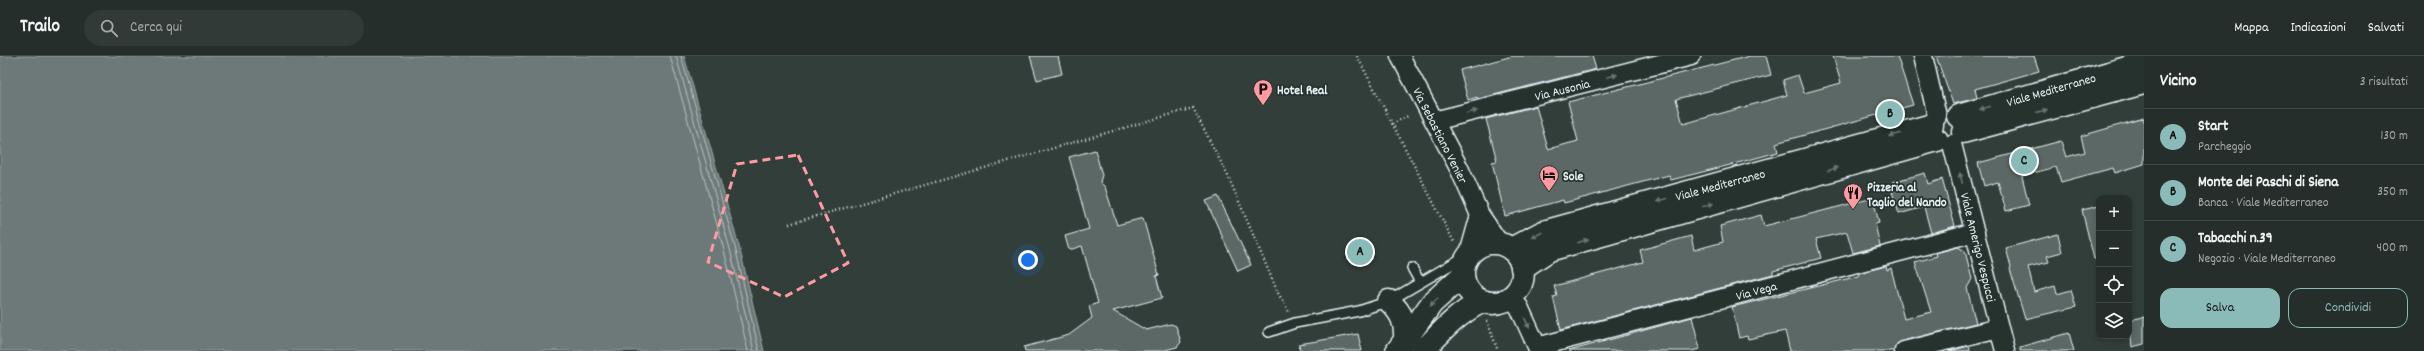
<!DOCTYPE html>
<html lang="it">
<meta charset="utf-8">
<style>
body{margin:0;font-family:Dekko,sans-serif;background:#323a37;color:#f1f3f6}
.controls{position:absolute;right:12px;bottom:12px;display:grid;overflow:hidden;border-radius:8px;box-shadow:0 2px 6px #0003}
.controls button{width:36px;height:36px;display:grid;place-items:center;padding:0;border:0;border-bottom:1px solid #424a47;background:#262e2b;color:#f1f3f6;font:20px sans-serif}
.you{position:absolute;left:1028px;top:204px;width:14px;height:14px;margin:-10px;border:3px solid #fff;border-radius:50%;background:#1a73e8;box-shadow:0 0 0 6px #1a73e833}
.badge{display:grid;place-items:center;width:26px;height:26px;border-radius:50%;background:#8bbbb9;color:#111;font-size:13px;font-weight:700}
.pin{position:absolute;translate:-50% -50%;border:2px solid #fff;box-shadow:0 1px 4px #0006}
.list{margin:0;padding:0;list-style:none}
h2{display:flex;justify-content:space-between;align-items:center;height:52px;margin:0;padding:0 16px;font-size:17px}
h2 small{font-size:13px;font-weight:400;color:#a4a8a9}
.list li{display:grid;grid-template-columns:26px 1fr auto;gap:12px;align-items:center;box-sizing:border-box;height:56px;padding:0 16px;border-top:1px solid #424a47}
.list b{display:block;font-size:15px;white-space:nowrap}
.list p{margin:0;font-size:13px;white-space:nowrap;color:#a4a8a9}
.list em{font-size:13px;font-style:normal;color:#a4a8a9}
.actions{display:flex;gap:8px;padding:12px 16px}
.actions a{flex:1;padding:9px 0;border:1px solid #8bbbb9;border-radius:12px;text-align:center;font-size:14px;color:#8bbbb9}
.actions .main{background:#8bbbb9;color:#111}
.icon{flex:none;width:22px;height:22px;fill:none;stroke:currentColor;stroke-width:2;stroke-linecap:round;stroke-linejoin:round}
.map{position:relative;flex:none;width:2144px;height:295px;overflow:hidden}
header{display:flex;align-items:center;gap:24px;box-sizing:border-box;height:56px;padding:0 20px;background:#262e2b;border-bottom:1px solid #424a47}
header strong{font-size:19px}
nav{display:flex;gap:22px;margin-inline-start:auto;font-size:14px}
.search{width:280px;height:36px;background:#323a37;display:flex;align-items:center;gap:10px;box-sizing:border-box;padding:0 14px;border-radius:22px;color:#a4a8a9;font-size:15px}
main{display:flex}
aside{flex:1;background:#262e2b}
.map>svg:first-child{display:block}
.water{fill:#6d7978;stroke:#9ea9ab}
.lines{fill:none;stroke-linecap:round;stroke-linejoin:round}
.shore{stroke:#b7c1c5;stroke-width:1}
.building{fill:#5c6865;stroke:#e8f1f8}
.service-casing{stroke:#e8f1f8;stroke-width:12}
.minor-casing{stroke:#e8f1f8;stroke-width:21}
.tertiary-casing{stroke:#e8f1f8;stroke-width:25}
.path{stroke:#e8f1f8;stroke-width:2.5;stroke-dasharray:1 3;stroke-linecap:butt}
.service{stroke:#26332d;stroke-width:9}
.minor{stroke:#26332d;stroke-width:18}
.tertiary{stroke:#26332d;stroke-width:22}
.oneway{fill:#6a7674}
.marked{fill:none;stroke:#ff9aa2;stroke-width:3;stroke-dasharray:8 5;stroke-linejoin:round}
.labels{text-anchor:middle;stroke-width:3.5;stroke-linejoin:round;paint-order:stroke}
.poi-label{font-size:13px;font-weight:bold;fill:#e8f1f8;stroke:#26332d;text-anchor:start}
.street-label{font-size:13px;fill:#e8f1f8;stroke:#26332d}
</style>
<header>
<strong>Trailo</strong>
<div class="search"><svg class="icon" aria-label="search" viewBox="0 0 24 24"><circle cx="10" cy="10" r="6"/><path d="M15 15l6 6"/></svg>Cerca qui</div>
<nav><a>Mappa</a><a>Indicazioni</a><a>Salvati</a></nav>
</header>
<main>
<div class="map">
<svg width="2144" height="295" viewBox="0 0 2144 295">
<rect width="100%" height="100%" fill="#323e39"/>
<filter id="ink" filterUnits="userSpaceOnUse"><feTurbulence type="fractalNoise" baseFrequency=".025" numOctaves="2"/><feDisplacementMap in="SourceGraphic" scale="8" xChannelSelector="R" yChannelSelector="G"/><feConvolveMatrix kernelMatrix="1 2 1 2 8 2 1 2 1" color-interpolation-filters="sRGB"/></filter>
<g filter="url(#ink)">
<!-- water -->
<path class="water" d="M 0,0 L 684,0 L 739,190 L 764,295 L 0,295 Z"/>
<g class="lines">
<!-- shore -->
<path class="shore" d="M 670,0 L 724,194 L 748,295
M 676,0 L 730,193 L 754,295
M 681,0 L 735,191 L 759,295"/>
</g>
<!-- building -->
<path class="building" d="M 1030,0 L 1058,0 L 1062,18 L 1037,24 Z
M 1513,0 L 1592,0 L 1596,13 L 1478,43 L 1477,41 L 1468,44 L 1460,14 Z
M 1750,0 L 1766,0 L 1771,19 L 1676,43 L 1683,68 L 1787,39 L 1783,24 L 1798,19 L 1804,37 L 1841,27 L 1833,0 L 1897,0 L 1913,49 L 1776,87 L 1778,96 L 1730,109 L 1671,124 L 1669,119 L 1564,147 L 1563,144 L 1505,160 L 1492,106 L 1497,105 L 1486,63 L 1536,50 L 1548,93 L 1578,85 L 1568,46 Z
M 1936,0 L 2034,0 L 2039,15 L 1975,33 L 1977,42 L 1953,48 Z
M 2144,62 L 2144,108 L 2115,117 L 2113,112 L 2061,126 L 2056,111 L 2022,120 L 2029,149 L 2006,155 L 1998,126 L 1984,130 L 1978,107 L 2061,85 L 2066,101 L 2085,96 L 2081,80 Z
M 1095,94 L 1102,119 L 1100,126 L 1105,131 L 1117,169 L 1143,162 L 1159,219 L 1156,220 L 1162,242 L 1113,255 L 1146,274 L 1171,268 L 1176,270 L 1181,286 L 1177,291 L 1161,295 L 1025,295 L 1024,291 L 1069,279 L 1092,262 L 1089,250 L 1098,247 L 1082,190 L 1069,194 L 1065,180 L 1089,173 L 1069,101 Z
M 1925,117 L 1928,128 L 1942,123 L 1955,170 L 1931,177 L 1924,151 L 1899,158 L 1892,136 L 1894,136 L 1892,126 Z
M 1218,140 L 1251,209 L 1238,215 L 1206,145 Z
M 1873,142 L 1879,167 L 1875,168 L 1880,190 L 1853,197 L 1847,176 L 1816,183 L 1821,202 L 1773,215 L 1773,218 L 1561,274 L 1553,241 L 1557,240 L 1554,230 L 1643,206 L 1640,194 L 1691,180 L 1694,194 L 1723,186 L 1720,170 L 1761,159 L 1764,170 Z
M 2099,150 L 2099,203 L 2094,203 L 2082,154 Z
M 2058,178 L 2062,196 L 2047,200 L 2049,206 L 2028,211 L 2034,236 L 2055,230 L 2057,238 L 2071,234 L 2076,251 L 2025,263 L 2010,213 L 2011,211 L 2006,192 Z
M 1958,191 L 1965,195 L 1972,223 L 1967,232 L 1976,267 L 1902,285 L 1897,288 L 1894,295 L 1790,295 L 1785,275 L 1748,283 L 1747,280 L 1739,282 L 1732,251 L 1859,220 L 1859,217 L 1886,210 L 1887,214 L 1891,212 L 1904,263 L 1931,256 L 1915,206 L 1937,200 L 1936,197 Z
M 1692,261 L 1700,293 L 1691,295 L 1569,295 Z
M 2144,261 L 2144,288 L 2132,291 L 2129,264 Z
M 2069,277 L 2074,295 L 2020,295 L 2020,291 Z
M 1358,278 L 1362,295 L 1300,295 L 1299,288 Z
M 1969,290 L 1970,295 L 1949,295 Z"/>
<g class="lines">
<!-- service casing -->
<g class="service-casing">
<path id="service" d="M 1412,212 L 1420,226
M 1269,276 L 1295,267 L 1359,255 L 1389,245 L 1469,198"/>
</g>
<!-- minor casing -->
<g class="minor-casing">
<path id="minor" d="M 1400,0 L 1459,112 L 1480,159 L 1500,188
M 1923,0 L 1937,60
M 1434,65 L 1691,0
M 1952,88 L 2005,295
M 1469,198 L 1480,159
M 1510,241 L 1519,251 L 1539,295
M 1537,291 L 1975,176
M 1904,295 L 1999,272"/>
</g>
<!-- tertiary casing -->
<g class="tertiary-casing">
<path id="tertiary" d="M 1958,60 L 2144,7
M 1963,76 L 2144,27
M1463 217a30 30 0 1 1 60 0a30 30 0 1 1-60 0Z
M 1511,193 L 1543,176 L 1932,69
M 1522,212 L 1549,194 L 1937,84
M 1389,245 C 1402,257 1406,267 1405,283
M 1397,295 L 1432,247 L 1463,219
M 1423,295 C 1442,275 1458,257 1483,245"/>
</g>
<!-- path -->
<path class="path" d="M 1357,0 L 1454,186
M 1392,68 L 1408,60
M 789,168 L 1193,52 L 1228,120 L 1278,237 L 1289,256
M 1487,265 L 1498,295"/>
<!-- service -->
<use href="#service" class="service"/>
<!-- minor -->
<use href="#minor" class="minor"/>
<!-- tertiary -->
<use href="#tertiary" class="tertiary"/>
</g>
<!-- one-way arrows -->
<defs><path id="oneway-solid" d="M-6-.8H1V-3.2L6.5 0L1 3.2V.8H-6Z"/></defs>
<g class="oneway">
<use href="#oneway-solid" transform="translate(1612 20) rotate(-14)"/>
<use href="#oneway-solid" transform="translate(1985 52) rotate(164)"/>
<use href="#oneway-solid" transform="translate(2042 55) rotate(-15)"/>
<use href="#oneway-solid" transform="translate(1472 56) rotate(-14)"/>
<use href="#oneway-solid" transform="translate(1895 79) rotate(164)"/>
<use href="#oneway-solid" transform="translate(1833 113) rotate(-16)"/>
<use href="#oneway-solid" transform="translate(1961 122) rotate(-104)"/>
<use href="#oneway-solid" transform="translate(1662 144) rotate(165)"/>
<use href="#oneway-solid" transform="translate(1708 149) rotate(-16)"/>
<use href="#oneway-solid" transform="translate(1537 179) rotate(153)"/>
<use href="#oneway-solid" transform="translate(1583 185) rotate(-16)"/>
<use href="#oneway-solid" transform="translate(1434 246) rotate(134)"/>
<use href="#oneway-solid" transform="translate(1527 267) rotate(65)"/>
</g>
</g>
<!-- marked area -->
<path class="marked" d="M 798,99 L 848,207 L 784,241 L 708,206 L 737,108 Z"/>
<!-- icons -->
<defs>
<g id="parking-pin" transform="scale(1)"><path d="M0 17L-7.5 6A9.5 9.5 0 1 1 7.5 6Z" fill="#ff9aa2" stroke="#26332d"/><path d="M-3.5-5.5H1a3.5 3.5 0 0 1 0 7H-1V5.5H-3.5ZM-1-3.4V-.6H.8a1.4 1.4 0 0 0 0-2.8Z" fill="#111"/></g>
<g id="hotel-pin" transform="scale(1)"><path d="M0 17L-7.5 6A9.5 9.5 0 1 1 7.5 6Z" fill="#ff9aa2" stroke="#26332d"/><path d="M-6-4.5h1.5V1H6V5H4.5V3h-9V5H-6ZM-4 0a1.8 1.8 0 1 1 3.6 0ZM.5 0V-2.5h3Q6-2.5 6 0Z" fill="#111"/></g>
<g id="restaurant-pin" transform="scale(1)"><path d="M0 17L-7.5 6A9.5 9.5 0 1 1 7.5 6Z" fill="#ff9aa2" stroke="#26332d"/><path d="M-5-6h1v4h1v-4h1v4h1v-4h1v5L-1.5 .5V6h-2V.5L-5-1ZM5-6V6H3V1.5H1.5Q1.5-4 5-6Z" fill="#111"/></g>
</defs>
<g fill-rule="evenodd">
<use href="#parking-pin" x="1263" y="33"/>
<use href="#hotel-pin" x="1549" y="119"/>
<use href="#restaurant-pin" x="1853" y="137"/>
</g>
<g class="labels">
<!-- poi labels -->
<g class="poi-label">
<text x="1277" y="38">Hotel Real</text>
<text x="1563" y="124">Sole</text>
<text x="1867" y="135">Pizzeria al<tspan x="1867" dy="15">Taglio del Nando</tspan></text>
</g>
<!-- street labels -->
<g class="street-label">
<text transform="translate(1562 33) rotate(-14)" y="5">Via Ausonia</text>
<text transform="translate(2051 33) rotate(-16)" y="5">Viale Mediterraneo</text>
<text transform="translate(1441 79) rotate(63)" y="5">Via Sebastiano Venier</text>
<text transform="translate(1720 128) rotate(-15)" y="5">Viale Mediterraneo</text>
<text transform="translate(1979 191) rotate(76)" y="5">Viale Amerigo Vespucci</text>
<text transform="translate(1756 234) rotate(-15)" y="5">Via Vega</text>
</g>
</g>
</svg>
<div class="controls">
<button>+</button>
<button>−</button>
<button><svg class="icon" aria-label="locate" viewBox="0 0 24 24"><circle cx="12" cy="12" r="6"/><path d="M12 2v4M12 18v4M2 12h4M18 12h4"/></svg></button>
<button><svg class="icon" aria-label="layers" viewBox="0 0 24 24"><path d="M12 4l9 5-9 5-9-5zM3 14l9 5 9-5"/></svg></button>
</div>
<div class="you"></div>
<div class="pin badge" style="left:1360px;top:196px">A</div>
<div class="pin badge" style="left:1890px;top:58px">B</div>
<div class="pin badge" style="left:2024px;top:105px">C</div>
</div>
<aside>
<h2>Vicino<small>3 risultati</small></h2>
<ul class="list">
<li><span class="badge">A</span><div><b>Start</b><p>Parcheggio</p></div><em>130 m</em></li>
<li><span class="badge">B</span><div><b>Monte dei Paschi di Siena</b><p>Banca · Viale Mediterraneo</p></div><em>350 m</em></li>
<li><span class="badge">C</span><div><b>Tabacchi n.39</b><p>Negozio · Viale Mediterraneo</p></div><em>400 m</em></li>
</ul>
<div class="actions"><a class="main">Salva</a><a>Condividi</a></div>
</aside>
</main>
